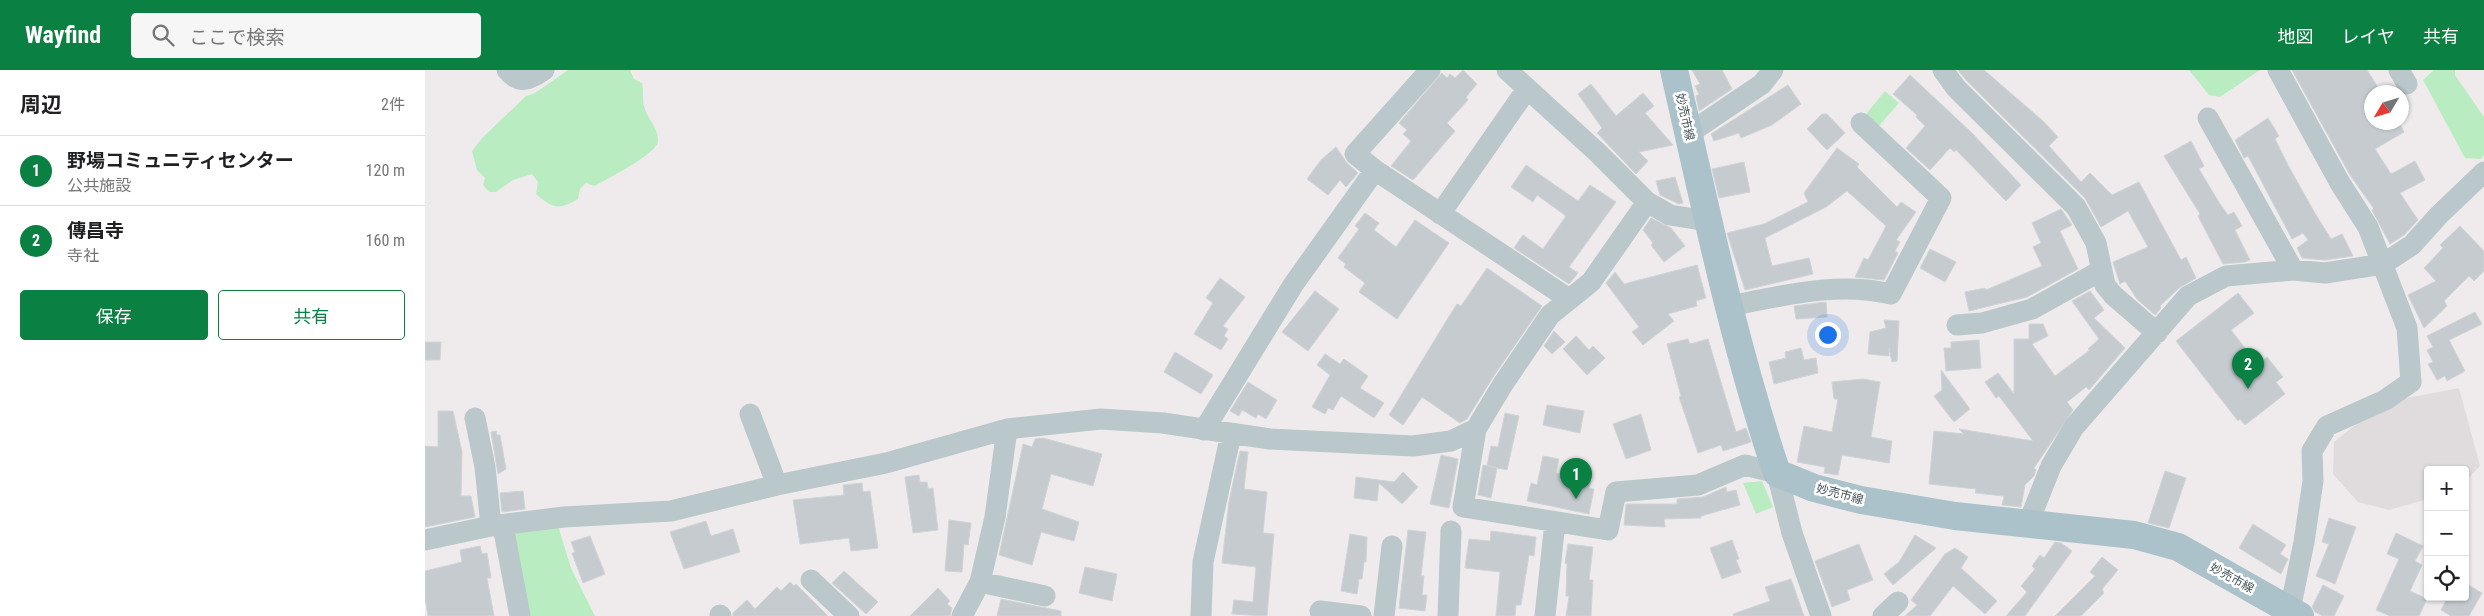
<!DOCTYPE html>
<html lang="ja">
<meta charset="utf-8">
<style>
body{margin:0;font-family:"Roboto Condensed","Noto Sans JP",sans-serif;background:#f6f6f6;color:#202124}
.controls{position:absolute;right:15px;bottom:15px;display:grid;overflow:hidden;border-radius:5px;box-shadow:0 1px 4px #0004}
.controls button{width:45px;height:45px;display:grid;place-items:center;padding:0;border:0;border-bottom:1px solid #e0e0e0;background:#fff;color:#202124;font:25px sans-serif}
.compass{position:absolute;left:1939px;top:15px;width:45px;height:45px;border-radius:50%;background:#fff;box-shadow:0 1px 4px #0004;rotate:232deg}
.you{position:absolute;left:1402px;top:264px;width:18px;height:18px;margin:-12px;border:4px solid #fff;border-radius:50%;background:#1a73e8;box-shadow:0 0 0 8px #1a73e833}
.badge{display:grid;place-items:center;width:32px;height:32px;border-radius:50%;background:#0b8043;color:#fff;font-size:16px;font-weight:700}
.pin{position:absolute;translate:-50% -41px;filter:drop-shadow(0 1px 2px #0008)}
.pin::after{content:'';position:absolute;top:26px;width:18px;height:15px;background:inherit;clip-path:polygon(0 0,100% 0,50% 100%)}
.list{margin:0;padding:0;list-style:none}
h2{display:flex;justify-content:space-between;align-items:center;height:65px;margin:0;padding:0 20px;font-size:21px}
h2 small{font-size:16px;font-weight:400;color:#757577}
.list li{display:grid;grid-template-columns:32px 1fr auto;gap:15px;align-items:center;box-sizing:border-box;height:70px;padding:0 20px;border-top:1px solid #e0e0e0}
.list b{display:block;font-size:19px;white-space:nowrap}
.list p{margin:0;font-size:16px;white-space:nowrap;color:#757577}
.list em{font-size:16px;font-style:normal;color:#757577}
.actions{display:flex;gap:10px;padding:15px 20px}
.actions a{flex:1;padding:11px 0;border:1px solid #0b8043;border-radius:5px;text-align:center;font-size:18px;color:#0b8043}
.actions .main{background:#0b8043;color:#fff}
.icon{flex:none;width:28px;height:28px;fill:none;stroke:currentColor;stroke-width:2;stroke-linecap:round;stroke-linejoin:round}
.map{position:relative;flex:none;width:2059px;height:546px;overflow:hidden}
header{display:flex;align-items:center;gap:30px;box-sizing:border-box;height:70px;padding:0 25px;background:#0b8043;color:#fff}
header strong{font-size:24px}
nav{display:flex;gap:28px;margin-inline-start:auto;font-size:18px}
.search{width:350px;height:45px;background:#f6f6f6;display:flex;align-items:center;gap:12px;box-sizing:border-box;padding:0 18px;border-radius:5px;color:#757577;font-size:19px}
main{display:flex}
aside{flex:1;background:#fff}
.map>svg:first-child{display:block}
.education{fill:#e0dcde}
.green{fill:#b9edc1}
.building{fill:#c5cbcf;stroke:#cfd4d7}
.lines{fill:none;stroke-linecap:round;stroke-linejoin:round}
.minor{stroke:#bac7cb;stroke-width:21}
.major{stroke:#abc2cb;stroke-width:28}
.labels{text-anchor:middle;stroke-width:5;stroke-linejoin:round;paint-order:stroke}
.street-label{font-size:12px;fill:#445459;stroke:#fff}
</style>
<header>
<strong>Wayfind</strong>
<div class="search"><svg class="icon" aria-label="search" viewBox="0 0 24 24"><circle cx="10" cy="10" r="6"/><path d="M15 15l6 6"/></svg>ここで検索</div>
<nav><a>地図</a><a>レイヤ</a><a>共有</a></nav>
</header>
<main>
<aside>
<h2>周辺<small>2件</small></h2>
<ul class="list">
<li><span class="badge">1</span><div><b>野場コミュニティセンター</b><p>公共施設</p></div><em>120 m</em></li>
<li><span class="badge">2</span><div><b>傳昌寺</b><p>寺社</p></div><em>160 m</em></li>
</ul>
<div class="actions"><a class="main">保存</a><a>共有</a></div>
</aside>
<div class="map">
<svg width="2059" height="546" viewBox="0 0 2059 546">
<rect width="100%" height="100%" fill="#efebec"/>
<!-- education -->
<path class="education" d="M 2034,318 L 2055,396 L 2040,411 L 2040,400 L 2003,400 L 2003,429 L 1964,440 L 1933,432 L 1908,404 L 1909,372 L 1934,352 L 1977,329 Z"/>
<!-- green -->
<path class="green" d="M 143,0 L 205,0 L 209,9 L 217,13 C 219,21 217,29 219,36 C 222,49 234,58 233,72 C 231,84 181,110 169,116 L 161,113 L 155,119 L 153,129 C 134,140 128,139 111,124 L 113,112 L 107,104 L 88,110 L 71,122 L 64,122 L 58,115 L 60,108 L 52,100 L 47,81 L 57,68 L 101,26 L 110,23 Z
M 1764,0 L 1835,0 L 1795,27 L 1784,25 Z
M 2009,0 L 2030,0 L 2030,5 L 2059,47 L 2059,85 L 2056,89 L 2040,88 L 1998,10 Z
M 1460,21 L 1474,33 L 1453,57 L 1441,44 Z
M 1337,411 L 1348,437 L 1331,444 L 1318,413 Z
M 132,453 L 146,498 L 170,546 L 102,546 L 85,459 Z"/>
<!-- building -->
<path class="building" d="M 1038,0 L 1052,14 L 1041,27 L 1043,30 L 1022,53 L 1030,61 L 988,110 L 966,96 L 986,71 L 978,64 L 982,60 L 974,53 L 1017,3 L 1022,8 L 1025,4 L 1030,8 Z
M 1267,0 L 1297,0 L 1307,19 L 1274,41 L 1271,26 L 1274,24 L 1270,16 L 1275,14 Z
M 1533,0 L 1559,0 L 1618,51 L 1633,67 L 1624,76 L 1656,112 L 1665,103 L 1687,125 L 1714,112 L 1756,190 L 1761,187 L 1771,208 L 1754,218 L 1735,236 L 1736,238 L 1730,245 L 1712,229 L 1700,211 L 1695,214 L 1688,192 L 1723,177 L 1703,141 L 1676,157 L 1660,128 L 1541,10 Z
M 1867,0 L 1942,0 L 1956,22 L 1946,22 L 1946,52 L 1974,52 L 1979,62 L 1950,79 L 1966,104 L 1990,91 L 2000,110 L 1975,123 L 1993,150 L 1979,165 L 1965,174 L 1947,140 L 1949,139 L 1925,105 Z
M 1485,5 L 1547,63 L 1596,115 L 1581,131 L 1531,80 L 1529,82 L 1525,78 L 1505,100 L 1481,78 L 1500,56 L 1491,47 L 1492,45 L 1468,24 Z
M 1166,14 L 1191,46 L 1218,23 L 1229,36 L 1220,43 L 1248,75 L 1214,82 L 1223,91 L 1211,104 L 1172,63 L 1177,58 L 1153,24 Z
M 1363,15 L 1376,34 L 1347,55 L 1316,68 L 1314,63 L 1289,71 L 1286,64 Z
M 1397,44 L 1402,44 L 1420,63 L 1402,80 L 1382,59 Z
M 1843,48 L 1854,66 L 1850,69 L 1864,97 L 1891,145 L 1906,169 L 1917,164 L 1928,186 L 1900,190 L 1877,188 L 1872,178 L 1883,170 L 1878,163 L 1867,169 L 1823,86 L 1819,88 L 1810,70 Z
M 1766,71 L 1779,96 L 1774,99 L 1795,134 L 1803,145 L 1809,142 L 1817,156 L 1810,160 L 1825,190 L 1820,192 L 1798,194 L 1773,146 L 1775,144 L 1739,86 Z
M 911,77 L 922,93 L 933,103 L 921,117 L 915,110 L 903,125 L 882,109 L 896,90 Z
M 1412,78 L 1434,94 L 1432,97 L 1472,137 L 1476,132 L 1491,142 L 1471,170 L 1475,172 L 1470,181 L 1473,183 L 1459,210 L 1430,207 L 1439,188 L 1443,190 L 1461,156 L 1422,121 L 1401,137 L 1340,168 L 1347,196 L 1384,188 L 1388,204 L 1320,220 L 1302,163 L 1339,154 L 1383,132 L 1379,123 Z
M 1319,92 L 1325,122 L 1294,128 L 1287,99 Z
M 1101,95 L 1153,131 L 1165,115 L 1191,132 L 1144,197 L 1153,203 L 1144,214 L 1089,178 L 1098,165 L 1118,179 L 1141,146 L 1112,125 L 1108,132 L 1086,117 Z
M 1250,107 L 1258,133 L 1254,134 L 1235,125 L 1231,111 Z
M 1636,139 L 1647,155 L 1635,161 L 1653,199 L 1602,227 L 1544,241 L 1540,222 L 1560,218 L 1561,220 L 1617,196 L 1608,177 L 1616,173 L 1607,153 Z
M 940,143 L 954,153 L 949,160 L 971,177 L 990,150 L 1024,173 L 972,249 L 934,222 L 940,213 L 919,197 L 921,194 L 913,188 L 934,159 L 930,156 Z
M 1226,148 L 1246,158 L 1260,176 L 1239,192 L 1226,175 L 1228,173 L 1218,160 Z
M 2035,156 L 2059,181 L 2059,201 L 2049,211 L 2044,206 L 2019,231 L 2022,236 L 1999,258 L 1983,225 L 2011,211 L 1999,198 L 2018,178 L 2015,175 Z
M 1505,179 L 1531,192 L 1520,212 L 1495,198 Z
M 1272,195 L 1281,228 L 1271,231 L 1272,236 L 1243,244 L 1249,251 L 1218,275 L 1207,262 L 1214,257 L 1181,213 L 1190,202 L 1199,214 Z
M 1062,198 L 1117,236 L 1068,307 L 1042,349 L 1035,353 L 997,327 L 978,355 L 964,345 L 1023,248 L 1032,234 L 1036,236 Z
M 795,208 L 820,227 L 798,256 L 803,259 L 799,266 L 803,269 L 796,280 L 769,264 L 788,233 L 781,228 Z
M 890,221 L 914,239 L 883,281 L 857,262 Z
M 1665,221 L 1679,240 L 1669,248 L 1700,278 L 1664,320 L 1661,317 L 1642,332 L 1648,340 L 1609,398 L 1611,400 L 1609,406 L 1600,415 L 1596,437 L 1577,435 L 1579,426 L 1550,423 L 1551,419 L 1504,414 L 1509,361 L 1539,364 L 1534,359 L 1608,371 L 1574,326 L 1571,328 L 1560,312 L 1573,303 L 1589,324 L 1589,269 L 1604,269 L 1604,254 L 1618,254 L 1623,266 L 1607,274 L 1630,306 L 1665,280 L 1663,279 L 1674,269 L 1647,231 Z
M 1813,223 L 1829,243 L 1806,260 L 1833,295 L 1842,287 L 1858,307 L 1851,312 L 1860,324 L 1820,355 L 1815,349 L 1813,351 L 1751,271 Z
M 1401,232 L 1402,247 L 1371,249 L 1369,236 Z
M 2050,242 L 2057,254 L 2024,270 L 2040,301 L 2022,311 L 2020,306 L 2012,310 L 2003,294 L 2008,292 L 2002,280 L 2008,277 L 2002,266 Z
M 1459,250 L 1474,251 L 1472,291 L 1467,292 L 1464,278 L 1464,286 L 1443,284 L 1445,262 L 1461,258 Z
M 1129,261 L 1140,272 L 1127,284 L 1119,276 Z
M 1151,266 L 1164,280 L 1168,276 L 1180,288 L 1162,305 L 1138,279 Z
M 1263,269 L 1265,274 L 1283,269 L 1311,362 L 1321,358 L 1326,372 L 1298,381 L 1296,375 L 1273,383 L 1254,327 L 1256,326 L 1242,274 Z
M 1554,270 L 1556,298 L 1521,301 L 1519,278 L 1526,278 L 1526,272 Z
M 0,272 L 16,272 L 15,290 L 0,290 Z
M 1376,278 L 1379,290 L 1391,288 L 1393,303 L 1349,314 L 1344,292 L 1361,288 L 1360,282 Z
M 750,282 L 788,305 L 776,324 L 739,302 Z
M 900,284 L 915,294 L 919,289 L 943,306 L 935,318 L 959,333 L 949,348 L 916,326 L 908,340 L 903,338 L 900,344 L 887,337 L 905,305 L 892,295 Z
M 1516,300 L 1545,339 L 1529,352 L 1509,326 L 1517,320 Z
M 1438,309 L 1455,312 L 1446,367 L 1467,371 L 1464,393 L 1417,385 L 1413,405 L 1399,403 L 1400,397 L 1372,392 L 1379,356 L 1407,362 L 1413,329 L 1409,329 L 1407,312 Z
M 823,312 L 852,330 L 841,349 L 833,344 L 831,348 L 817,340 L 814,346 L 805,341 Z
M 1122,335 L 1159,341 L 1155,363 L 1118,355 Z
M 13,341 L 28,341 L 37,382 L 36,426 L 46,426 L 50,447 L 0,457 L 0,376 L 13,377 Z
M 1080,343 L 1094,346 L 1082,400 L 1063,396 L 1072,398 L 1066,428 L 1053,425 L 1058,395 L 1062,396 L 1066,376 L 1073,377 Z
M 1216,344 L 1226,380 L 1201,389 L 1188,354 Z
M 71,361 L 72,365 L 75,365 L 81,399 L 73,404 L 66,362 Z
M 618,368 L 677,384 L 668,416 L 626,404 L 617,439 L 654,452 L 649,471 L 616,462 L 607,495 L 574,485 L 598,374 L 607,377 L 610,369 Z
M 815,381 L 823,382 L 819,419 L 842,422 L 838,463 L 849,464 L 842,546 L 807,544 L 809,530 L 828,532 L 831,497 L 797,493 L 804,431 Z
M 1016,385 L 1033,389 L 1024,438 L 1005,434 Z
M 1118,386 L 1134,389 L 1131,403 L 1166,411 L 1164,418 L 1169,419 L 1164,444 L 1102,431 L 1106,413 L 1112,415 Z
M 1740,401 L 1761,408 L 1744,458 L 1723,453 Z
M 978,402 L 993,417 L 977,434 L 954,413 L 952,431 L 929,428 L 931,407 L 969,412 Z
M 494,405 L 495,412 L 502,412 L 503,419 L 508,418 L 513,460 L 488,463 L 480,407 Z
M 437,413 L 438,422 L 445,421 L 453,478 L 426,481 L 424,468 L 375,474 L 368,430 L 419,425 L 418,415 Z
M 1301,417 L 1302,422 L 1311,420 L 1315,435 L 1276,446 L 1276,448 L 1239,449 L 1240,457 L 1199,455 L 1201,434 L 1252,434 L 1252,429 L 1278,427 Z
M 98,421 L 100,439 L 77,442 L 75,423 Z
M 1904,448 L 1931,457 L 1910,514 L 1891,506 L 1904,474 L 1897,472 Z
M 524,450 L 546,453 L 543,475 L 539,474 L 537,502 L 520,501 Z
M 281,451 L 286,466 L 308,459 L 315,482 L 259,499 L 245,462 Z
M 1828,454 L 1861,475 L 1855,484 L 1863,489 L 1856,504 L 1814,478 Z
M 983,460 L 1001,462 L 996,506 L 999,506 L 997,525 L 1002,525 L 1000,541 L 974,538 Z
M 1066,461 L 1111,467 L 1109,486 L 1104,485 L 1096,535 L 1091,535 L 1090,546 L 1071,546 L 1075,502 L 1040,498 L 1044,469 L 1065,471 Z
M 1971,463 L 1998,476 L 1990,491 L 1997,495 L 1985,521 L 2002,529 L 1994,546 L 1965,546 L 1951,540 L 1974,489 L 1962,484 Z
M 925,464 L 942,467 L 941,492 L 939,492 L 937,509 L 934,509 L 932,524 L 916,521 Z
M 1490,465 L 1511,478 L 1468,515 L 1459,504 L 1474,492 Z
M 165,466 L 180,504 L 158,513 L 147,483 L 150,482 L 146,472 Z
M 1307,470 L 1314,489 L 1311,490 L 1316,502 L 1297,509 L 1285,478 Z
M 1630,472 L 1636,473 L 1647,481 L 1600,546 L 1581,546 L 1602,522 L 1596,516 L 1610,499 L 1607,496 L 1615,485 L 1619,488 Z
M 1143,474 L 1168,477 L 1164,510 L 1168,510 L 1166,546 L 1141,546 L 1144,526 L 1141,526 L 1142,494 L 1140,493 Z
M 1434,474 L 1448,510 L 1422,520 L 1425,530 L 1407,537 L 1390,491 Z
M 55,476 L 57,484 L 62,483 L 66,508 L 62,508 L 69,546 L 3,546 L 0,528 L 0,501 L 37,492 L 35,480 Z
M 1530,478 L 1543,487 L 1536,498 L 1572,531 L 1560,544 L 1528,516 L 1505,546 L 1480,546 L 1492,535 L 1486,530 L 1520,484 Z
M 1677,487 L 1693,500 L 1678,518 L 1677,520 L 1679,523 L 1656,546 L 1630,546 L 1670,506 L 1665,502 Z
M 660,497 L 692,504 L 687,531 L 654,523 Z
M 419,501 L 453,532 L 441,544 L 407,513 Z
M 1366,509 L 1379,546 L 1309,546 L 1308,544 L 1345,531 L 1340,517 Z
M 365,512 L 369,516 L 371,514 L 403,546 L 308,546 L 308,543 L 322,530 L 330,539 L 352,517 L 356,521 Z
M 2040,513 L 2057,523 L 2044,546 L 2026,546 L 2016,540 L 2023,527 L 2040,527 Z
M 1898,515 L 1919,526 L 1909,546 L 1898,546 L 1890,542 L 1887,537 Z
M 513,518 L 525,531 L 522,534 L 527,538 L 525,546 L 485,546 Z
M 576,529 L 636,541 L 636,546 L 572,546 Z"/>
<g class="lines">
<!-- minor -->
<path class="minor" d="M 82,0 C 94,15 105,10 119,0
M 1005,0 L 930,84 L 950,100 L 1144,229
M 1082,0 L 1173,83 L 1222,132 L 1245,145 L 1282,151
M 1518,0 L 1531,18 L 1651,137 L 1671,173 L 1680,215 L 1688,225 L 1732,263
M 1853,0 L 1915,113 L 1943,157 L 1982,258 L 1986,312 L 1960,330 L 1902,356 L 1887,381 L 1888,411 L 1879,472 L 1865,540
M 1974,0 L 1982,14
M 1783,48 L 1868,200
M 1263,64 L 1337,14 L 1348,0
M 1222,132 L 1166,212 L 1125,245 L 1078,314 L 1051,359 L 1038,437 L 1183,460 L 1191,422 L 1273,415 L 1320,395 L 1352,403 L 1367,463 L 1396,546
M 1015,144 L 1102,19
M 1304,236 C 1357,226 1412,211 1466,224 L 1516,128 L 1436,53
M 1532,255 L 1557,253 L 1607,239 L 1677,200
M 325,344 L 352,415
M 50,348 L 60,397 L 66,456
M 779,360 L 868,215 L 950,100
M 1603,454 L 1626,396 L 1649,357 L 1763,226 L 1801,206 L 1868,200 L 1900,203 L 1958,194 L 1987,175 L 2014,145 L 2059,102
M 78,456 L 95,546
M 0,470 L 66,456 L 139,447 L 246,441 L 352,415 L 461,393 L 582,359 L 676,349 L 738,353 L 845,369 L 988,376 L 1026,371 L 1051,359
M 386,510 L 424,546
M 555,512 L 620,526
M 895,541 L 936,546
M 295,545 L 296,546
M 537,546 L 555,512 L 570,447 L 582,359
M 776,546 L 778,492 L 806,364
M 959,546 L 967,476
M 1023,546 L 1026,461
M 1120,546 L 1130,452
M 1458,546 L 1473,532"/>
<!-- major -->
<path class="major" d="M 1249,0 C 1280,135 1308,272 1352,403 L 1389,418 L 1436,430 L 1530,446 L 1709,465 L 1753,477 L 1875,546"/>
</g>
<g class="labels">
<!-- street labels -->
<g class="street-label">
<text transform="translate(1260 47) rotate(77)" y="4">妙売市線</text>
<text transform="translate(1415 424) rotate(15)" y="4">妙売市線</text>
<text transform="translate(1807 508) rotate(29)" y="4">妙売市線</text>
</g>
</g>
</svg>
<div class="controls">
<button>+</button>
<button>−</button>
<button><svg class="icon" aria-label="locate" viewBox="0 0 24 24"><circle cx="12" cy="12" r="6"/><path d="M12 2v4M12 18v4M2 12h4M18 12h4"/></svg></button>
</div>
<svg class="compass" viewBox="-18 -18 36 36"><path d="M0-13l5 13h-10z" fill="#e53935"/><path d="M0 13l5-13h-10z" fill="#757577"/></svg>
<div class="you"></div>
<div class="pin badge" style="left:1151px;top:429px">1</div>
<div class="pin badge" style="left:1823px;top:319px">2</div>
</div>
</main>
